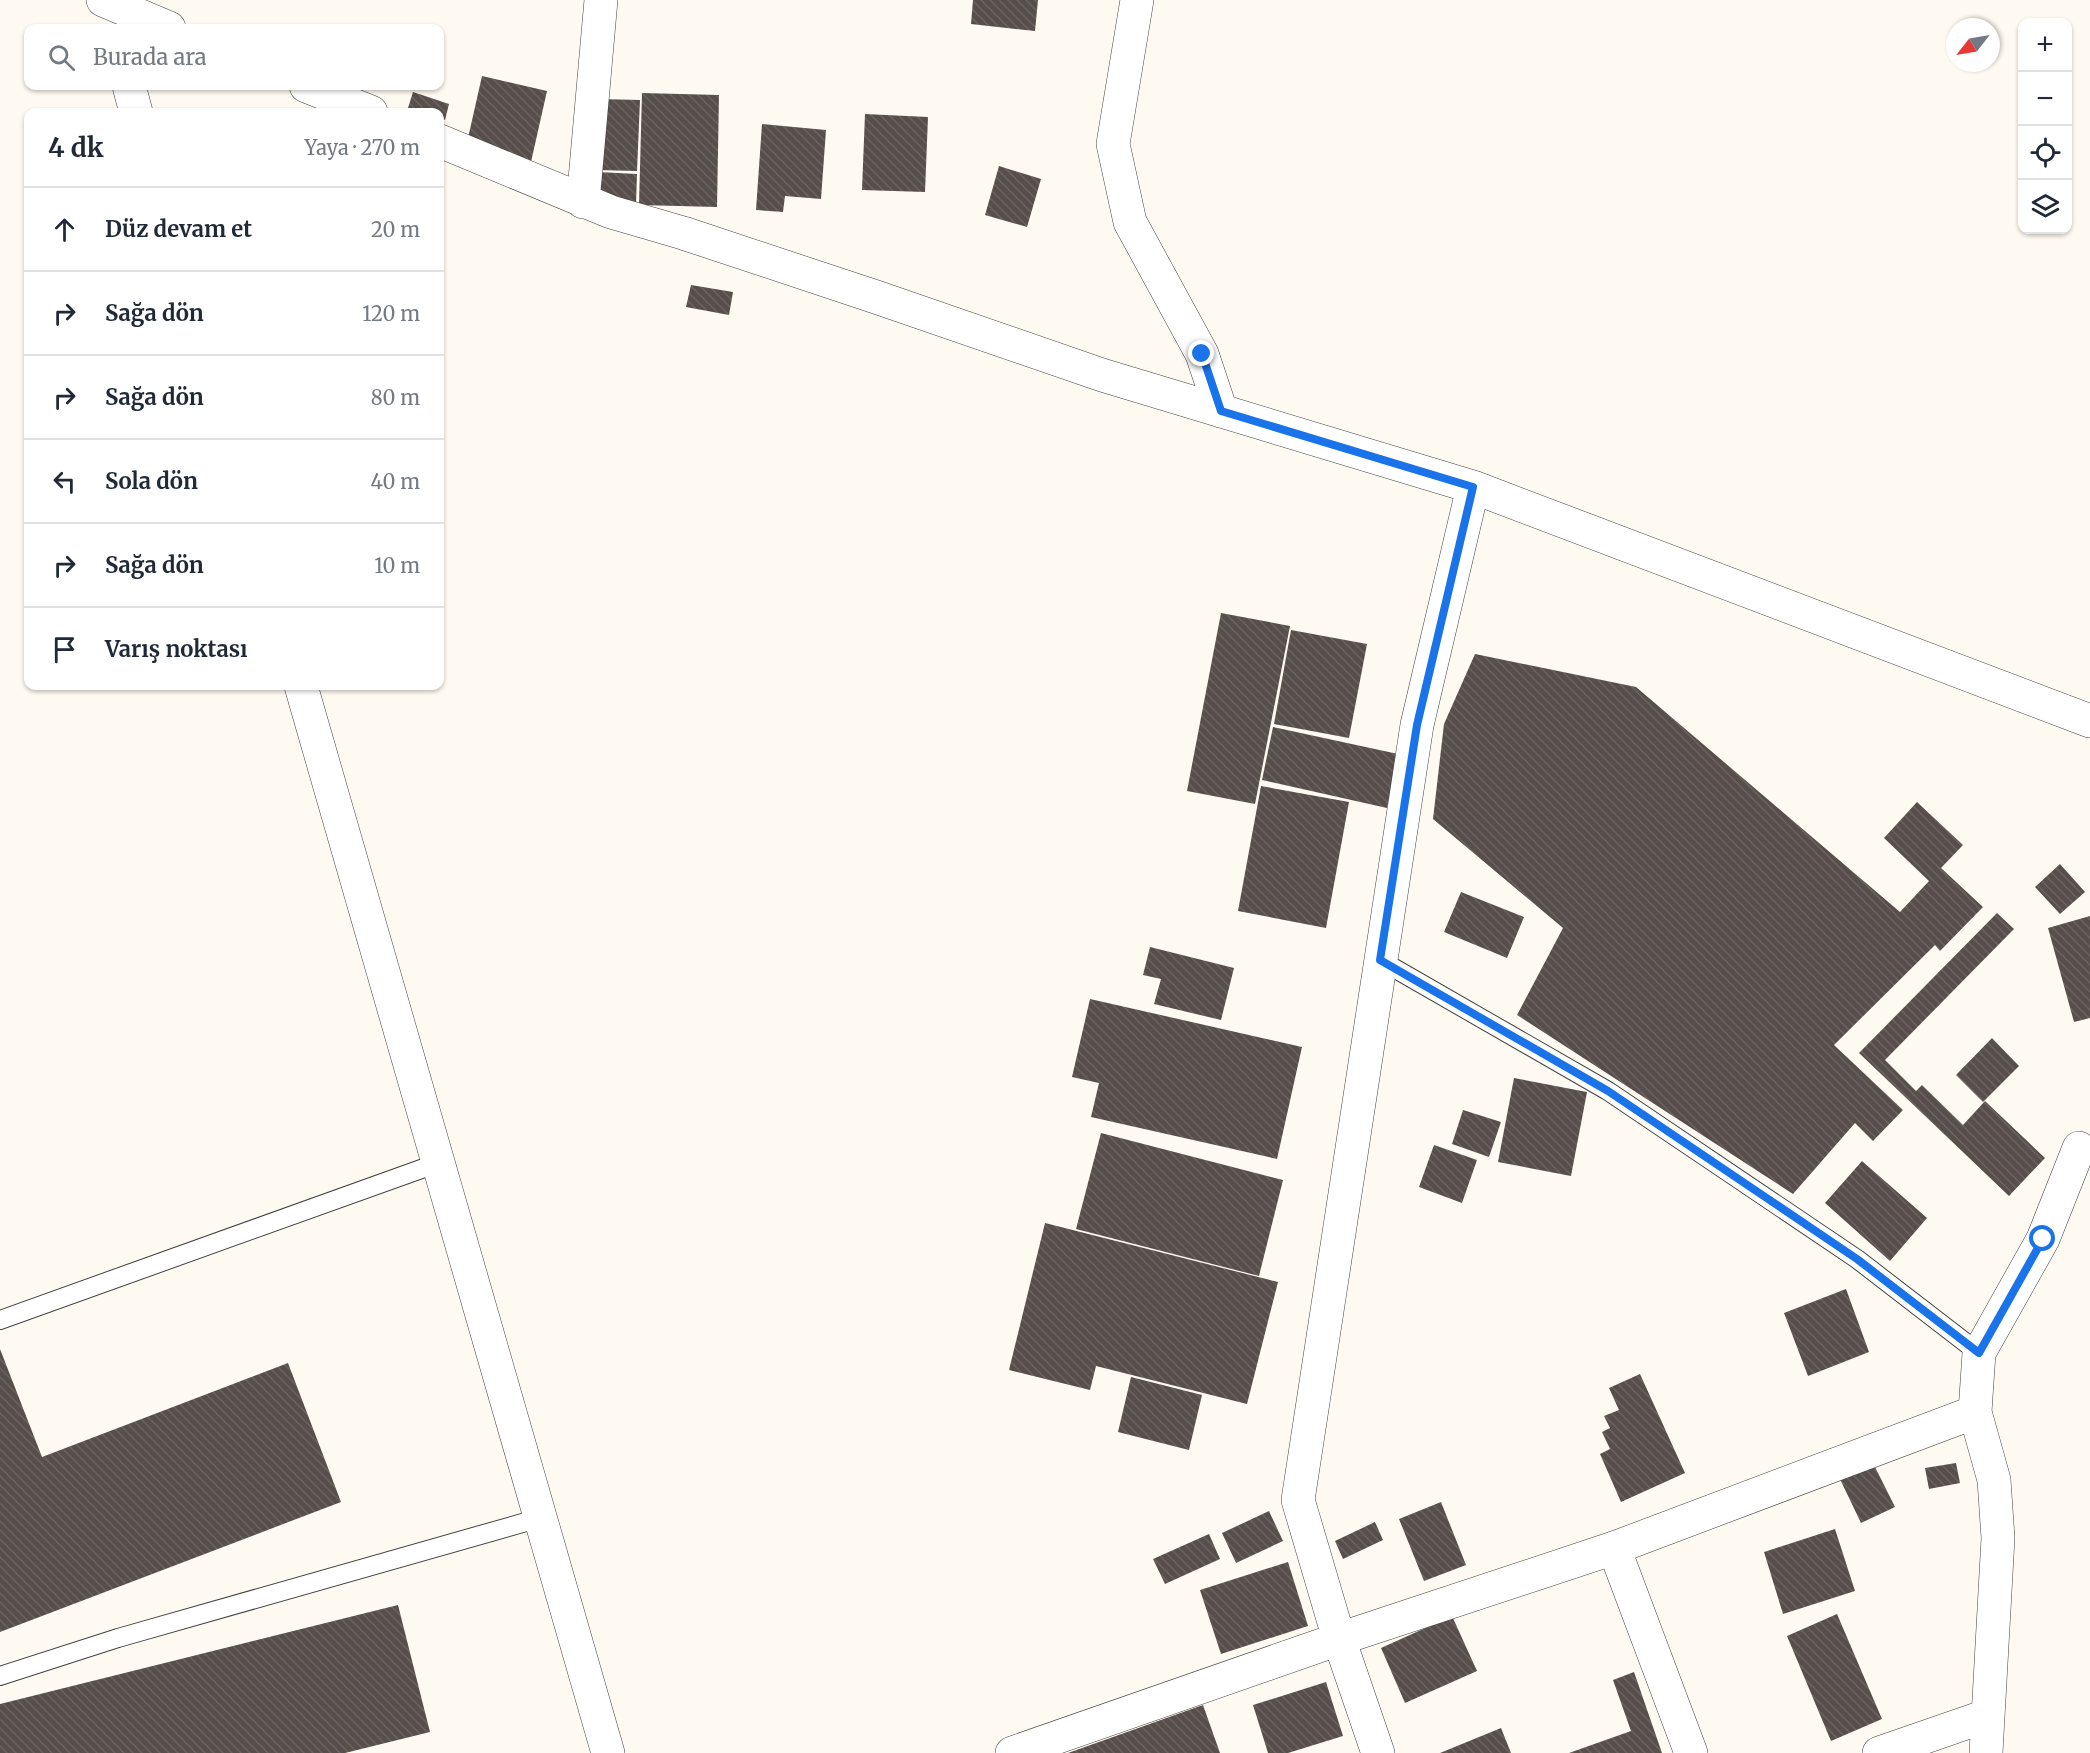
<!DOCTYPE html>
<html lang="tr">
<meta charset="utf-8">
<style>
body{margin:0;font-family:Merriweather,serif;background:#f2f2f3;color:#1f2937}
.controls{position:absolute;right:18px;top:18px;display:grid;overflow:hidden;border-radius:12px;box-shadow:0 2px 4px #0004}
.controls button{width:54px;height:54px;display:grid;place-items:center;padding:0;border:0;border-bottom:2px solid #e0e1e3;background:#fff;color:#1f2937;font:30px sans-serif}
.compass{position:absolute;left:1946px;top:18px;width:54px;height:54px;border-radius:50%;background:#fff;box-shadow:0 2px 4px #0004;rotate:239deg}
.stop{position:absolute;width:18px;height:18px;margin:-14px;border:4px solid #1a73e8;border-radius:50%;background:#fff}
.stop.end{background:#1a73e8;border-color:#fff;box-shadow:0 2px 6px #0008}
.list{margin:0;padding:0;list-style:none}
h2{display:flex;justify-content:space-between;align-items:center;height:78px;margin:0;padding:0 24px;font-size:26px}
h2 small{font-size:20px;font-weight:400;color:#747a83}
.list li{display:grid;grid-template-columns:39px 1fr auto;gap:18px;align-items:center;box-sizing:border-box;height:84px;padding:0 24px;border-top:2px solid #e0e1e3}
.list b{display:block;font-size:22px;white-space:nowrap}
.list em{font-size:20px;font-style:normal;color:#747a83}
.icon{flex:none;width:33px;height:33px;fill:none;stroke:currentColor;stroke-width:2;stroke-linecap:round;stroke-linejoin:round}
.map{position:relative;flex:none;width:2090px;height:1753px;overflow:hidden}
.search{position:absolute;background:#fff;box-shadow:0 2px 4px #0004;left:24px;top:24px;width:420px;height:66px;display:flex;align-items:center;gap:15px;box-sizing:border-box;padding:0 21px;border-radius:12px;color:#747a83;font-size:22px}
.panel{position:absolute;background:#fff;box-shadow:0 2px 4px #0004;left:24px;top:108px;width:420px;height:582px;border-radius:12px}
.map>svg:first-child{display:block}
.building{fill:url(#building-back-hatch)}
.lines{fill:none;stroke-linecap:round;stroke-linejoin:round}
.lane-casing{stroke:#424242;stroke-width:20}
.street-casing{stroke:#424242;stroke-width:34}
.lane{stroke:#fff;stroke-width:18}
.street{stroke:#fff;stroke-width:33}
.route{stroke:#1a73e8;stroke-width:8}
</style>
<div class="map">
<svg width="2090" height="1753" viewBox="0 0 2090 1753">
<defs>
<pattern id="building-back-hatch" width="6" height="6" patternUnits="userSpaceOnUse" patternTransform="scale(1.5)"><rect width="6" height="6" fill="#584e4b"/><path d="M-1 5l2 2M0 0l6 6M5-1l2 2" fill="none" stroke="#6b6361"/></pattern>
</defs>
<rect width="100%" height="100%" fill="#fffaf1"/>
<!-- building -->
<path class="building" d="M 973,0 L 1038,0 L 1035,31 L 971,24 Z
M 482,76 L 547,91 L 531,162 L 466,147 Z
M 413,92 L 449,104 L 445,120 L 440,118 L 440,112 L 422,112 L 408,108 Z
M 642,93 L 719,95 L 717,207 L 639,205 Z
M 599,99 L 640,100 L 637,171 L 596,170 Z
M 865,114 L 928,117 L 925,192 L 862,190 Z
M 762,124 L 826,130 L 821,199 L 785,196 L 783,212 L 756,210 Z
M 999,166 L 1041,179 L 1027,227 L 985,215 Z
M 598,172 L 637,174 L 636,204 L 596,202 Z
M 691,285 L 733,292 L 729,315 L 686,307 Z
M 1221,613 L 1290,626 L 1255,804 L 1187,791 Z
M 1291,630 L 1367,644 L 1349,738 L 1274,724 Z
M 1475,654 L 1636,687 L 1900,912 L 1929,881 L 1884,838 L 1917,802 L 1963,845 L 1941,868 L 1983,907 L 1940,951 L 1935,945 L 1834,1045 L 1903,1110 L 1873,1141 L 1855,1123 L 1793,1194 L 1517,1015 L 1563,928 L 1433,819 L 1444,724 Z
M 1273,727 L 1398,754 L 1387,808 L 1262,780 Z
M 1261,786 L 1349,802 L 1326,928 L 1238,911 Z
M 2060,864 L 2085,892 L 2060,914 L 2035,887 Z
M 1461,892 L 1524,917 L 1507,958 L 1444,932 Z
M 1997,913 L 2014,929 L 1885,1060 L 1916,1091 L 1922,1085 L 1963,1125 L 1985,1101 L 2045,1158 L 2009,1196 L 1859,1053 Z
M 2090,916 L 2090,1018 L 2074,1022 L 2048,928 Z
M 1150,947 L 1234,968 L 1221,1020 L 1154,1004 L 1161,979 L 1143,975 Z
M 1090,999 L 1302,1047 L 1277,1159 L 1091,1117 L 1099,1083 L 1072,1077 Z
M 1992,1038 L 2019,1066 L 1983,1102 L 1956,1075 Z
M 1514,1078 L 1587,1092 L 1571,1176 L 1498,1162 Z
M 1463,1110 L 1501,1122 L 1489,1157 L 1452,1144 Z
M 1101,1133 L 1283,1180 L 1259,1276 L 1076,1229 Z
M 1434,1145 L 1477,1160 L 1462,1203 L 1419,1187 Z
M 1862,1161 L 1927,1218 L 1890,1261 L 1825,1203 Z
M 1045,1223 L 1278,1282 L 1247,1404 L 1096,1366 L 1090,1390 L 1009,1370 Z
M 1846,1289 L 1869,1352 L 1808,1376 L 1784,1313 Z
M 0,1349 L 42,1457 L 288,1363 L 341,1502 L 0,1632 Z
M 1640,1374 L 1685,1473 L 1621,1502 L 1600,1454 L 1610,1449 L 1602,1432 L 1610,1428 L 1604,1416 L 1619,1410 L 1609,1388 Z
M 1131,1377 L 1202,1395 L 1189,1450 L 1118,1432 Z
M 1872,1461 L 1895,1507 L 1861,1523 L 1839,1477 Z
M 1956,1463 L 1960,1483 L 1929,1489 L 1925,1468 Z
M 1441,1502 L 1466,1565 L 1424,1581 L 1399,1519 Z
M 1269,1511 L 1283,1541 L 1236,1563 L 1222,1533 Z
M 1375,1522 L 1383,1540 L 1343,1559 L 1335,1541 Z
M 1835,1529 L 1855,1591 L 1783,1614 L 1764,1552 Z
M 1209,1534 L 1220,1559 L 1165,1584 L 1153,1559 Z
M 1288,1562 L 1308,1626 L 1221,1654 L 1200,1590 Z
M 398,1605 L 430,1732 L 345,1753 L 0,1753 L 0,1704 Z
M 1837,1614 L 1882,1719 L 1831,1741 L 1787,1636 Z
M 1452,1616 L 1477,1671 L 1405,1703 L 1381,1648 Z
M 1634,1672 L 1662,1753 L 1569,1753 L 1631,1731 L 1613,1680 Z
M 1326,1682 L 1343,1736 L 1288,1753 L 1268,1753 L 1253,1705 Z
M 1203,1705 L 1220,1753 L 1068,1753 Z
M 1501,1728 L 1511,1753 L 1440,1753 Z"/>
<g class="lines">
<!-- lane casing -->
<g class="lane-casing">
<path id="lane" d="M 1380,960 L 1608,1091 L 1857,1259 L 1979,1353
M 0,1320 L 438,1163
M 0,1676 L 118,1638 L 540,1518"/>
</g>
<!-- street casing -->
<g class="street-casing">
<path id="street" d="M 103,0 L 169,28
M 1137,0 L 1113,144 L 1130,222 L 1202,354 L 1221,411
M 129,86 L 136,112
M 306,86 L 371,112
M 440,141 L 611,212 L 683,233 L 876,297 L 1102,375 L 1473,487 L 2090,721
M 583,202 L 601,0
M 301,686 L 608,1753
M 1614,1548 L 1691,1753
M 1012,1753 L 1339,1639 L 1614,1548 L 1975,1412
M 1378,1753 L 1339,1639 L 1298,1500 L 1417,725 L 1473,487
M 1879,1753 L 1986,1716
M 1986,1753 L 1998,1538 L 1994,1480 L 1975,1412 L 1979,1353 L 2043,1239 L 2079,1148"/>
</g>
<!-- lane -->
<use href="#lane" class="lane"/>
<!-- street -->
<use href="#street" class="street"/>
</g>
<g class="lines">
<!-- route -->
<path class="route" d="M 1202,354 L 1221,411 L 1473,487 L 1417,725 L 1380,960 L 1608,1091 L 1857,1259 L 1979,1353 L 2043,1239"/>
</g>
</svg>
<div class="controls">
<button>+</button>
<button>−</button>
<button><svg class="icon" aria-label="locate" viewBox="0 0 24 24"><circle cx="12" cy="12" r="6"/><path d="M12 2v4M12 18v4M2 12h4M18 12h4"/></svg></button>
<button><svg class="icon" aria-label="layers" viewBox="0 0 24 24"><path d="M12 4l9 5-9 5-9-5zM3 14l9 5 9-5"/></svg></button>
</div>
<svg class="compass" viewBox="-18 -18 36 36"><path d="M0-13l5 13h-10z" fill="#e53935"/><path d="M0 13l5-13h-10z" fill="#747a83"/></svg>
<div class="stop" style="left:2043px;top:1239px"></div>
<div class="stop end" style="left:1202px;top:354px"></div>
<div class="search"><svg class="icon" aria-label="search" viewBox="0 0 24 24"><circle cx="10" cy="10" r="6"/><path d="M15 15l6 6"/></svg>Burada ara</div>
<section class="panel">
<h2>4 dk<small>Yaya · 270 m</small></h2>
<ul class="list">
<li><svg class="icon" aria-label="ahead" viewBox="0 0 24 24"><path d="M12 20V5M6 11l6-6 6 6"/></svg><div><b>Düz devam et</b></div><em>20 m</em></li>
<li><svg class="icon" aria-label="right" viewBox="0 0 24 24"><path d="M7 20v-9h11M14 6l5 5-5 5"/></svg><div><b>Sağa dön</b></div><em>120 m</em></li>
<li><svg class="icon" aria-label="right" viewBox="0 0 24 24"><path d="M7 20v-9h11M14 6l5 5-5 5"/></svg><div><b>Sağa dön</b></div><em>80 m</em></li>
<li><svg class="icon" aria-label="left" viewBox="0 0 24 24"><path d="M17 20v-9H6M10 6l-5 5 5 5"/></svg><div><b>Sola dön</b></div><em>40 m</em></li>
<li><svg class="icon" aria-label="right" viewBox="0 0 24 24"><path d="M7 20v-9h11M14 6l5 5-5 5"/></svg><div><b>Sağa dön</b></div><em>10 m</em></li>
<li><svg class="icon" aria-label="arrive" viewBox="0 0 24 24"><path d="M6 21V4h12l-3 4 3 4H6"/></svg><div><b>Varış noktası</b></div></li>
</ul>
</section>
</div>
